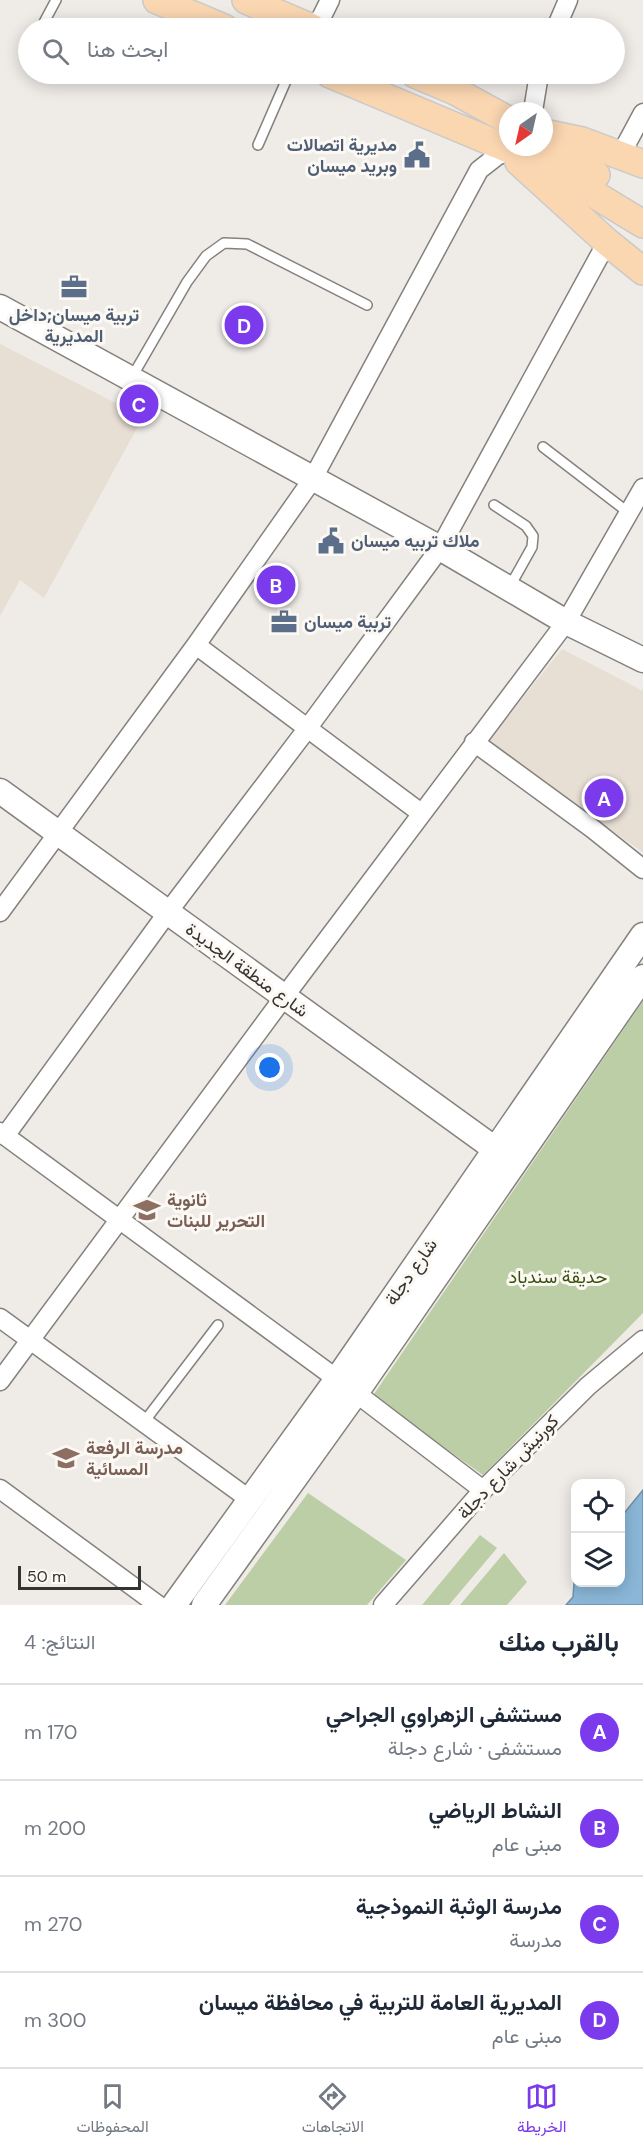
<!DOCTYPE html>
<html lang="ar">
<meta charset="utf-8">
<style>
body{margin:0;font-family:"DM Sans",Vazirmatn,sans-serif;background:#f6f6f7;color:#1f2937;direction:rtl}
.controls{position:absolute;right:18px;bottom:18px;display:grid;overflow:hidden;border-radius:12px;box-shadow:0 3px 15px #0003}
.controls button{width:54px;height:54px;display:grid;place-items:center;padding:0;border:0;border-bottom:2px solid #e0e1e3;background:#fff;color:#1f2937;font:30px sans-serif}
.compass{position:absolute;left:499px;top:102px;width:54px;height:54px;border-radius:50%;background:#fff;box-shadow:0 3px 15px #0003;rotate:214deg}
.scale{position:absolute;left:18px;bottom:15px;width:123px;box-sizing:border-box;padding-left:6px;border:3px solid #343331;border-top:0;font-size:16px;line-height:21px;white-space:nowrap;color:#343331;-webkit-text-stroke:4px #fcf9f4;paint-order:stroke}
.you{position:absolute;left:270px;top:1068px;width:21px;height:21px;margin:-15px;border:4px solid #fff;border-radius:50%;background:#1a73e8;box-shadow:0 0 0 9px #1a73e833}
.badge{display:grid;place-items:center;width:39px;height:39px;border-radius:50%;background:#7c3aed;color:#fff;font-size:20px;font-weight:700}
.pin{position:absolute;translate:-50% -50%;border:3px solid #fff;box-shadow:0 2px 6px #0006}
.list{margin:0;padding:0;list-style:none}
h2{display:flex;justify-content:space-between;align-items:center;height:78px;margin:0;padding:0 24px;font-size:26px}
h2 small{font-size:20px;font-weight:400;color:#747a83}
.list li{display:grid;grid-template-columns:39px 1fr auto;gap:18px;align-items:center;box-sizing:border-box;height:96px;padding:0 24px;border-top:2px solid #e0e1e3}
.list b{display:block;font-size:22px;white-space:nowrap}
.list p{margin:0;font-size:20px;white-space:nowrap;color:#747a83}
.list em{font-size:20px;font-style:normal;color:#747a83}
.icon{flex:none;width:33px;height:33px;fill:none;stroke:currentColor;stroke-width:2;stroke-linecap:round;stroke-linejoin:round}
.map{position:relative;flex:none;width:643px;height:1605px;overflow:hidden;direction:ltr}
.search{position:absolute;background:#fff;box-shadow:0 3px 15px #0003;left:18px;right:18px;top:18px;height:66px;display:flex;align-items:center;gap:15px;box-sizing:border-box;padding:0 21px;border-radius:33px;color:#747a83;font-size:22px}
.sheet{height:462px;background:#fff}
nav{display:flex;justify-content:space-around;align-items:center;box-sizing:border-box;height:84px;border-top:2px solid #e0e1e3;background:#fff;font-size:16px;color:#747a83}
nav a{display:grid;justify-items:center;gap:3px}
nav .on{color:#7c3aed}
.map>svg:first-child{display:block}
.built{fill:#e7ded4}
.green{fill:#bbcea5}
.water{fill:#8ab6d7;stroke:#708fa5;stroke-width:1.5}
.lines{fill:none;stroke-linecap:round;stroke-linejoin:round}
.lane-casing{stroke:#85817d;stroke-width:12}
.street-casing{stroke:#85817d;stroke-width:21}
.secondary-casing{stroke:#85817d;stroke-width:27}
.primary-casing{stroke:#cacac9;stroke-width:30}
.lane{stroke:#fff;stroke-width:9}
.street{stroke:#fff;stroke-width:18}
.secondary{stroke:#fff;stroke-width:24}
.primary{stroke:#fad6b1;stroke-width:27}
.labels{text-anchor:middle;stroke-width:6;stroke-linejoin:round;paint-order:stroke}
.service-label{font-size:18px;font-weight:bold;fill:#4e5e75;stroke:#fcf9f4;text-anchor:start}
.street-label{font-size:18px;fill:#343331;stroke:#fcf9f4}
.education-label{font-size:18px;font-weight:bold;fill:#785e54;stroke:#fcf9f4;text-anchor:start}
.park-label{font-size:18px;fill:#39510c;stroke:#fcf9f4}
</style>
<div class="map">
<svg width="643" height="1605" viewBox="0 0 643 1605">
<rect width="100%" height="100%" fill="#efebe7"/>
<!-- built -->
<path class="built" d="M 0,344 L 143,417 L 44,598 L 20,580 L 0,616 Z
M 562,649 L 643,691 L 643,852 L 486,744 Z"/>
<!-- green -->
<path class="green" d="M 643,1001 L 643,1313 L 483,1475 L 372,1397 Z
M 308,1493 L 406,1560 L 367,1605 L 225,1605 Z
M 480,1535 L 497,1548 L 449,1605 L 422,1605 Z
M 504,1553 L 527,1582 L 507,1605 L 460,1605 Z"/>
<!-- water -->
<path class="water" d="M 643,1490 L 643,1605 L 566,1605 L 573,1597 L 575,1570 L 576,1582 L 620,1582 L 621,1517 Z"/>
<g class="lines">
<!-- lane casing -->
<g class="lane-casing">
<path id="lane" d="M 41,28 L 56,0
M 258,145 L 289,74
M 132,377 L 187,282 L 206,256 L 224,243 L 247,244 L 367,305
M 543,447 L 629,513
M 494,505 L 526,526 L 533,536 L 532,547 L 509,588
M 144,1422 L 218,1325"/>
</g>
<!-- street casing -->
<g class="street-casing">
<path id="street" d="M 316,28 L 330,0
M 556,28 L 568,0
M 533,111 L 539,74
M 621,154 L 643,113
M 196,645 L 421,813
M 474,742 L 593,829 L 643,869
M 0,912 L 196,645 L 312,480 L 479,170 L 497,156 L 509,150
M 0,1132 L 337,1379
M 5,1136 L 168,912 L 307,729 L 440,548 L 607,242
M 0,1318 L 249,1499
M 0,1381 L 284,997 L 566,622 L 643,488
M 356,1393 L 483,1490
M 0,1489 L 158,1605
M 383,1605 L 483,1490 L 588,1386 L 643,1340"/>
</g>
<!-- secondary casing -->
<g class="secondary-casing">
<path id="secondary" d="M 0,307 L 440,548 L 566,622 L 643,660
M 0,791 L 495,1149
M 174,1605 L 337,1379 L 643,935
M 204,1605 L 356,1393 L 643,977"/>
</g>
<!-- primary casing -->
<g class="primary-casing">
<path id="primary" d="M 157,0 L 224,28
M 246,0 L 312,28
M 330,74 L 523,155 L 561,174 L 643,224
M 415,74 L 455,91 L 508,120
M 544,133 L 582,141 L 643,164
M 544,142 L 596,175
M 519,162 L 607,242 L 643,271"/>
</g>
<!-- lane -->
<use href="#lane" class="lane"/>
<!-- street -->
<use href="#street" class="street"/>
<!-- secondary -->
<use href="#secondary" class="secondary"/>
<!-- primary -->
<use href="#primary" class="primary"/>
</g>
<!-- icons -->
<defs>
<g id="civic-bare" transform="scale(2.07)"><path d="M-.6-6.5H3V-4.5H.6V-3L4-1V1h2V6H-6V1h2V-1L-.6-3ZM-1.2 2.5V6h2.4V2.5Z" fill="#5c6f8a" stroke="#fcf9f4" stroke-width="2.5" paint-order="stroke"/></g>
<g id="office-bare" transform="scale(2.07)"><path d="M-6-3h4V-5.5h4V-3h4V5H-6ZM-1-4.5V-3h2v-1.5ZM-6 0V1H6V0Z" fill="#5c6f8a" stroke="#fcf9f4" stroke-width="2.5" paint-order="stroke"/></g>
<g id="school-bare" transform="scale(2.07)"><path d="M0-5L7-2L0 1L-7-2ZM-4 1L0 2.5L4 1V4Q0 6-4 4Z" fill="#8d6e63" stroke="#fcf9f4" stroke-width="2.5" paint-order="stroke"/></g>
</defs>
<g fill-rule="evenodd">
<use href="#civic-bare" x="417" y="155"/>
<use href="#office-bare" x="74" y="287"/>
<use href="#civic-bare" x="331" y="541"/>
<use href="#office-bare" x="284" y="622"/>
<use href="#school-bare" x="147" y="1210"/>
<use href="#school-bare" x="66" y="1458"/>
</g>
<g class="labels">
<!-- service labels -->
<g class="service-label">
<text x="397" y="151" text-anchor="end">مديرية اتصالات<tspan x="397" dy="21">وبريد ميسان</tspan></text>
<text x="74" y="321" text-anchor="middle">تربية ميسان;داخل<tspan x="74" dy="21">المديرية</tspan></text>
<text x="351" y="547">ملاك تربيه ميسان</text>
<text x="304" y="628">تربية ميسان</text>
</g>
<!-- street labels -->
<g class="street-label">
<text transform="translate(247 970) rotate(36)" y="6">شارع منطقة الجديدة</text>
<text transform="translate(411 1272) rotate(-55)" y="6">شارع دجلة</text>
<text transform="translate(508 1467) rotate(-46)" y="6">كورنيش شارع دجلة</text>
</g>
<!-- education labels -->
<g class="education-label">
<text x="167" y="1206">ثانوية<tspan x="167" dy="21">التحرير للبنات</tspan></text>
<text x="86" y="1454">مدرسة الرفعة<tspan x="86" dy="21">المسائية</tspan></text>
</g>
<!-- park labels -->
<g class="park-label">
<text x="558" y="1283">حديقة سندباد</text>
</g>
</g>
</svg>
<div class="controls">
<button><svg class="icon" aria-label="locate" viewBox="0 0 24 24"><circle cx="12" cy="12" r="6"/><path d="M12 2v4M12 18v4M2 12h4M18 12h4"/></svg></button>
<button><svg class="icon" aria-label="layers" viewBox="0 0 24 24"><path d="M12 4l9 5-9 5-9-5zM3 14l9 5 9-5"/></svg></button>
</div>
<svg class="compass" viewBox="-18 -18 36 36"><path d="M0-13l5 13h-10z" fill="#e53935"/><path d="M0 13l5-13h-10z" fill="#747a83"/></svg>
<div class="scale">50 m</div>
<div class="you"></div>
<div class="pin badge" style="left:604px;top:798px">A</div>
<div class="pin badge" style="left:276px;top:585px">B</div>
<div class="pin badge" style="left:139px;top:404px">C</div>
<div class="pin badge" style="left:244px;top:325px">D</div>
<div class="search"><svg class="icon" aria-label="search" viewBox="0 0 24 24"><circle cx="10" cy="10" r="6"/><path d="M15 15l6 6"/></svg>ابحث هنا</div>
</div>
<section class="sheet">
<h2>بالقرب منك<small>النتائج: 4</small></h2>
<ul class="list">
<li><span class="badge">A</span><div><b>مستشفى الزهراوي الجراحي</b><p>مستشفى · شارع دجلة</p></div><em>170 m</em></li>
<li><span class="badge">B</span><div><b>النشاط الرياضي</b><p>مبنى عام</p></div><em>200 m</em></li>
<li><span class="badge">C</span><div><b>مدرسة الوثبة النموذجية</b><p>مدرسة</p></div><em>270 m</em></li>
<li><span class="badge">D</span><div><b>المديرية العامة للتربية في محافظة ميسان</b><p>مبنى عام</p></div><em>300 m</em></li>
</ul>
</section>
<nav>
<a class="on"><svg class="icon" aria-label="map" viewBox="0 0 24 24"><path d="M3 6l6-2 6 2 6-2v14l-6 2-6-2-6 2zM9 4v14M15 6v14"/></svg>الخريطة</a>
<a><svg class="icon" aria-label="directions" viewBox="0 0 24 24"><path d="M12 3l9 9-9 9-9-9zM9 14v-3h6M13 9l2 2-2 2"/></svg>الاتجاهات</a>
<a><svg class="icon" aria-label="saved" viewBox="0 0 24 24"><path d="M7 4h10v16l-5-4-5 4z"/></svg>المحفوظات</a>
</nav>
